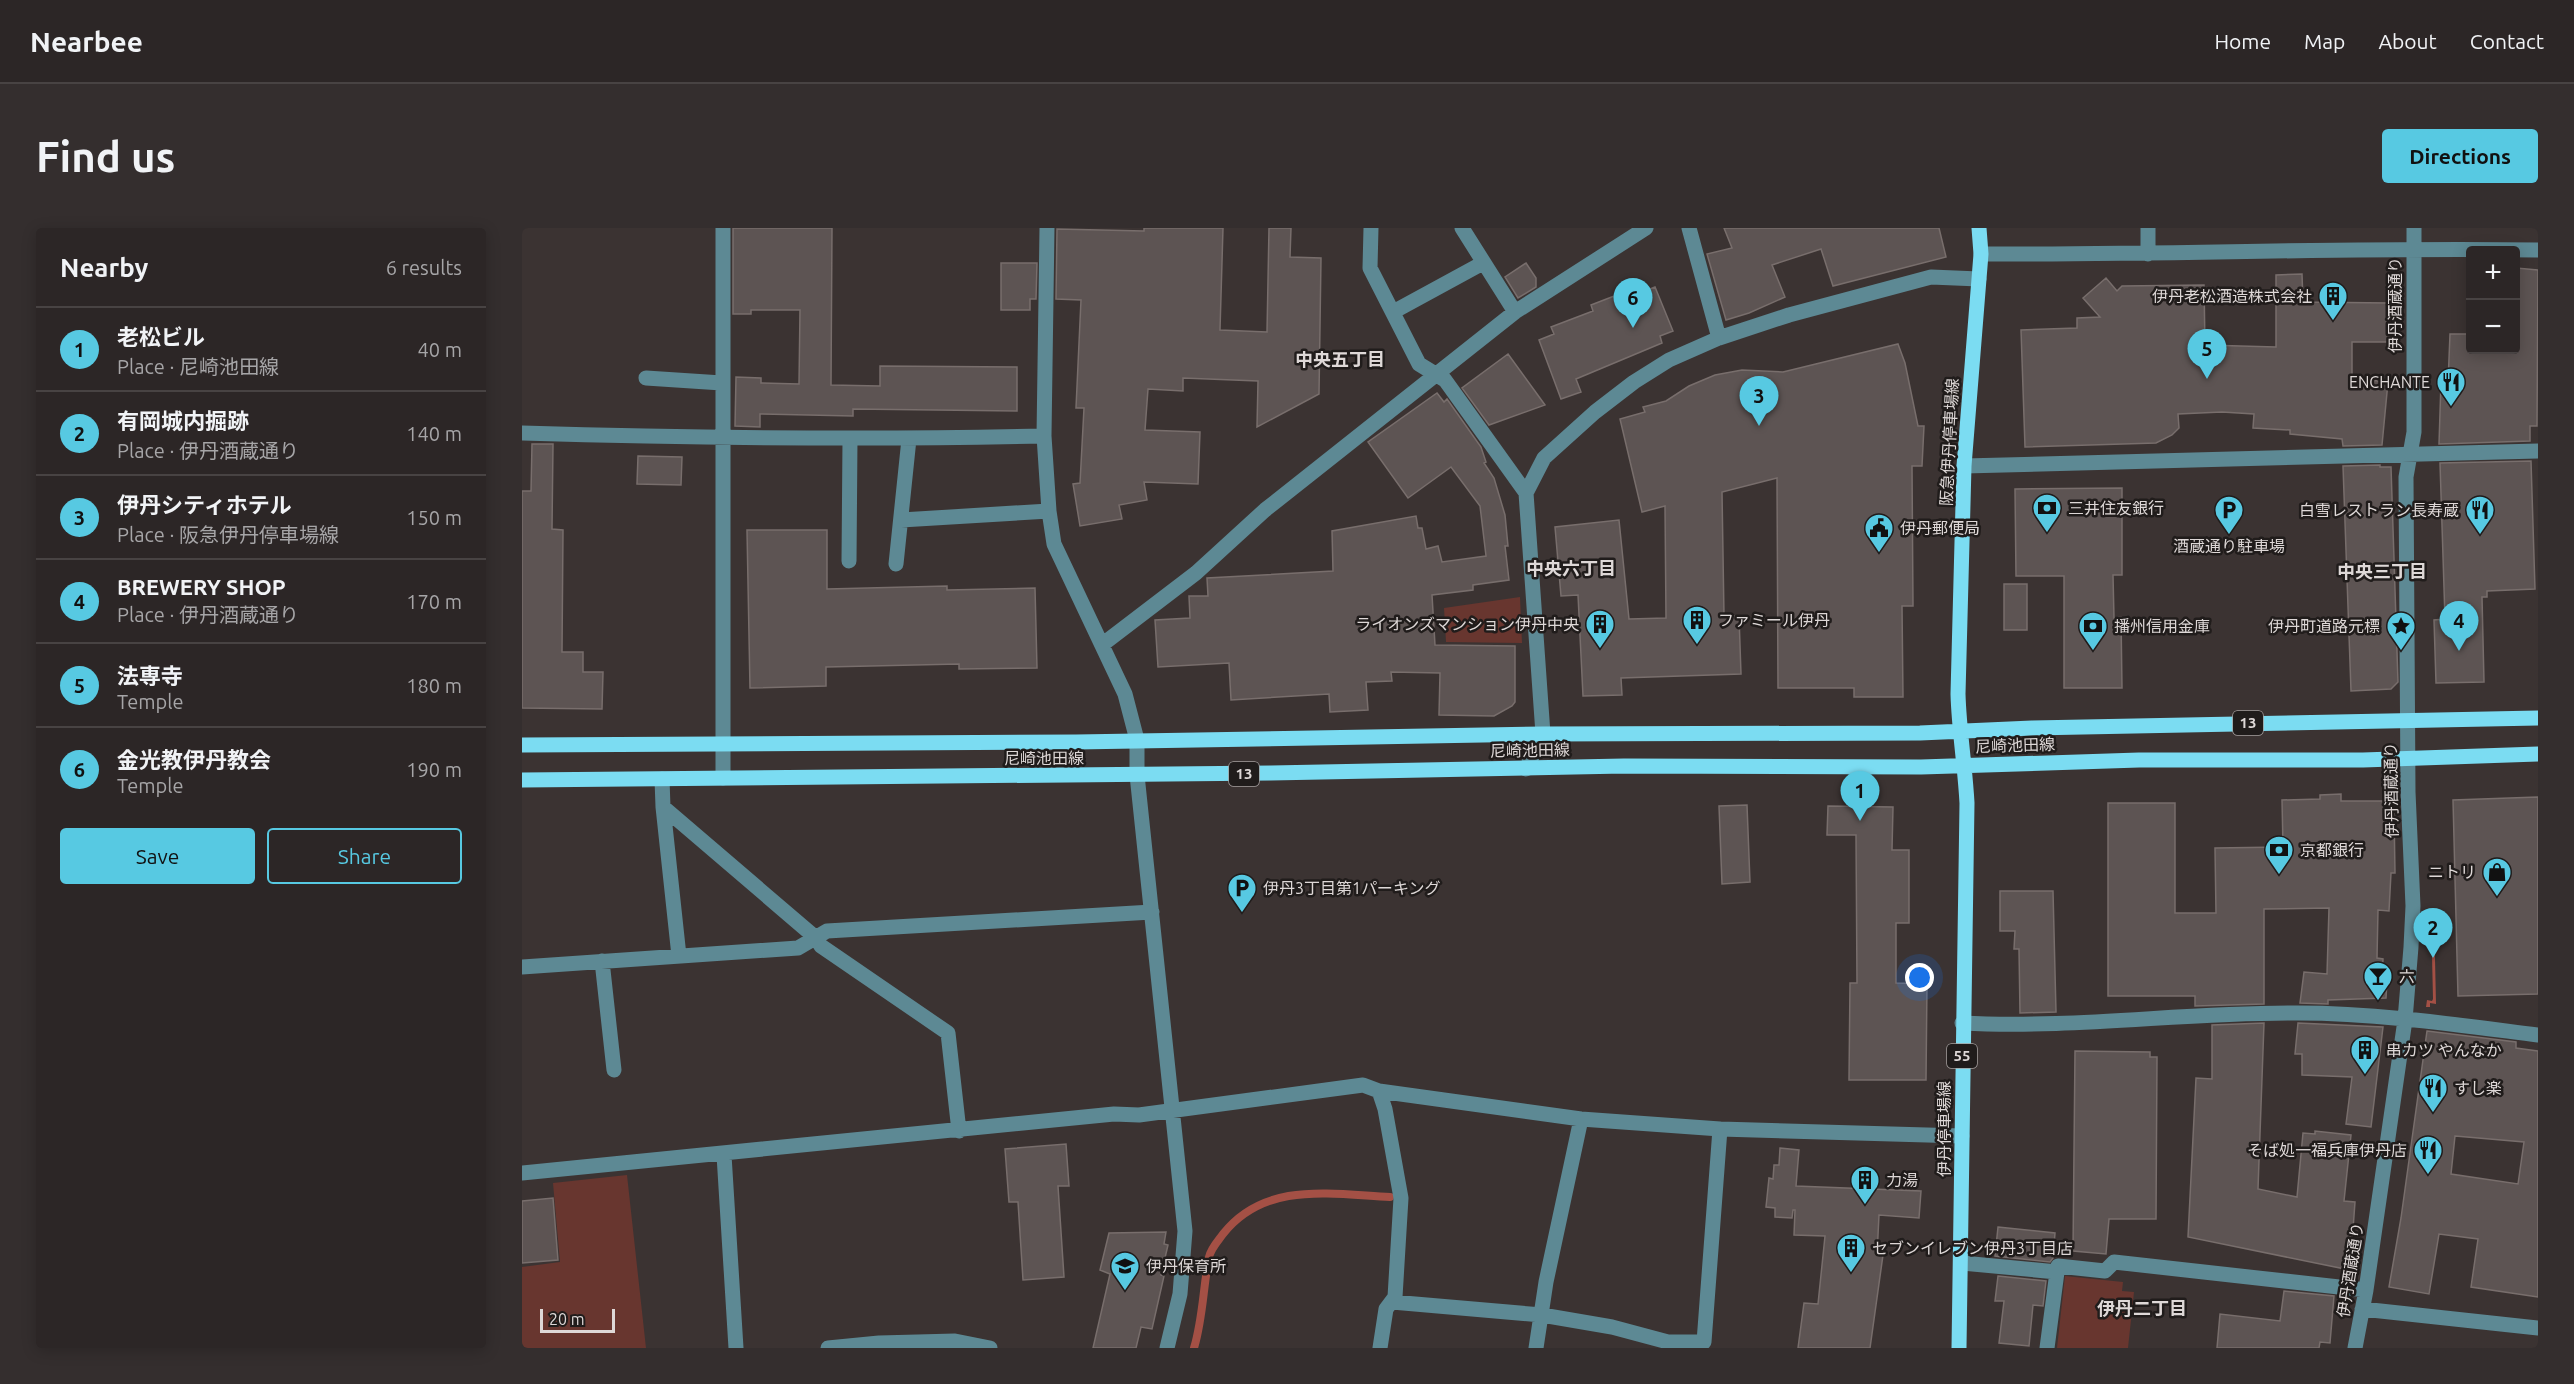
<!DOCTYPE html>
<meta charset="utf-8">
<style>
body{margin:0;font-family:Ubuntu,"Noto Sans JP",sans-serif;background:#342e2e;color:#f1f3f6}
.controls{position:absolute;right:18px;top:18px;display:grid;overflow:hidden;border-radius:6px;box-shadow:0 3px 15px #0003}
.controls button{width:54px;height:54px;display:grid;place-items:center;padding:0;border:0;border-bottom:2px solid #484343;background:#2c2626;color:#f1f3f6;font:30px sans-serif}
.scale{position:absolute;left:18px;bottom:15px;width:75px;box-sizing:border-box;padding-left:6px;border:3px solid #ded8d7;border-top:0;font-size:16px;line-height:21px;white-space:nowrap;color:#ded8d7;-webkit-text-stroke:4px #201c1b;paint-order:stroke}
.you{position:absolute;left:1398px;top:750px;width:21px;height:21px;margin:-15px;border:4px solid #fff;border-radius:50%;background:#1a73e8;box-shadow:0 0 0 9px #1a73e833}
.badge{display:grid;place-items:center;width:39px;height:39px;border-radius:50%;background:#57c9e2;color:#111;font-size:20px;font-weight:700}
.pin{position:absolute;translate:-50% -50px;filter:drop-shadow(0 2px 3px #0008)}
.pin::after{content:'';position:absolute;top:32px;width:21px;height:18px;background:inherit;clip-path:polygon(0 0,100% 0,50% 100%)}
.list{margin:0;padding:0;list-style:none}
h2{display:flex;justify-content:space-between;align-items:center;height:78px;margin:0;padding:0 24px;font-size:26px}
h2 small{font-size:20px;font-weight:400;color:#a6a5a7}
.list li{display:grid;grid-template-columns:39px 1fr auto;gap:18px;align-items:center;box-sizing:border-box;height:84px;padding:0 24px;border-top:2px solid #484343}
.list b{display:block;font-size:22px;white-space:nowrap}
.list p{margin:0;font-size:20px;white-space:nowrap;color:#a6a5a7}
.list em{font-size:20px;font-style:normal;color:#a6a5a7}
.actions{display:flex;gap:12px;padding:18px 24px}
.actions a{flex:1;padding:14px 0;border:2px solid #57c9e2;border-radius:6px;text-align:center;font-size:21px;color:#57c9e2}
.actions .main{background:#57c9e2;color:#111}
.map{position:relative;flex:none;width:2016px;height:1120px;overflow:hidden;border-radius:6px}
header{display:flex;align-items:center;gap:36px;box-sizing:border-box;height:84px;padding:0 30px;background:#2c2626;border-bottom:2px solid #484343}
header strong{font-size:28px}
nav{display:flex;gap:33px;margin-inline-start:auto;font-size:21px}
.intro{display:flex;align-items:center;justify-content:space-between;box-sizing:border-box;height:144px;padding:0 36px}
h1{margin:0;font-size:42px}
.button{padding:15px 27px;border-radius:6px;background:#57c9e2;color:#111;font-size:21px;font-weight:700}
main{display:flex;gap:36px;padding:0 36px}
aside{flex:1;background:#2c2626;border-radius:6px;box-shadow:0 3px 15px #0003}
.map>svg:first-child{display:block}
.green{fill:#68362f}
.water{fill:#a45045}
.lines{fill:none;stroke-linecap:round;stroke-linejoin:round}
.stream{stroke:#a45045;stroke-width:8}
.building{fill:#5d5453;stroke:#786e6c;stroke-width:1.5;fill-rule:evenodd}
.minor{stroke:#5d8994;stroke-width:15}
.major{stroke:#7bdcf2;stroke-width:15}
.labels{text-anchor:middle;stroke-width:5;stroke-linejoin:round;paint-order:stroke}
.shield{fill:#201c1b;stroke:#a5a09f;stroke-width:1.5}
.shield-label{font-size:15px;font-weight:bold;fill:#ded8d7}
.poi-label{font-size:16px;fill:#ded8d7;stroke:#201c1b;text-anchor:start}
.street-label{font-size:16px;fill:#ded8d7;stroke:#201c1b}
.neighbourhood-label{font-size:18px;font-weight:bold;fill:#ded8d7;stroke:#201c1b}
</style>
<header>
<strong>Nearbee</strong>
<nav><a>Home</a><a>Map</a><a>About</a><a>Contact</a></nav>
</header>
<div class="intro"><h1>Find us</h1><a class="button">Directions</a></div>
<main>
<aside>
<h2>Nearby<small>6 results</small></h2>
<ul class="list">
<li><span class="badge">1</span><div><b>老松ビル</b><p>Place · 尼崎池田線</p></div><em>40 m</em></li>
<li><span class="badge">2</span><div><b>有岡城内掘跡</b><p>Place · 伊丹酒蔵通り</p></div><em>140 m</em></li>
<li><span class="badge">3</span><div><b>伊丹シティホテル</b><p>Place · 阪急伊丹停車場線</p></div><em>150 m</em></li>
<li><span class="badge">4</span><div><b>BREWERY SHOP</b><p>Place · 伊丹酒蔵通り</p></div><em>170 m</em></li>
<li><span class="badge">5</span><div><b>法専寺</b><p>Temple</p></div><em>180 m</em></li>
<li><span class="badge">6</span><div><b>金光教伊丹教会</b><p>Temple</p></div><em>190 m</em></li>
</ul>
<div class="actions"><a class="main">Save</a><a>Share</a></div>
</aside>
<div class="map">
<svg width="2016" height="1120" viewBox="0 0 2016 1120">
<rect width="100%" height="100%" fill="#3b3332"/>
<!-- green -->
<path class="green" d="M 998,369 L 1000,415 L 924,414 L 922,380 Z
M 105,947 L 124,1120 L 0,1120 L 0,1039 L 38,1034 L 31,955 Z
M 1543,1048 L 1601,1054 L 1600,1063 L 1612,1064 L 1606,1120 L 1535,1120 Z"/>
<!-- water -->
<path class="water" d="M 1909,685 L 1912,685 L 1914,776 L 1908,775 L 1908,779 L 1904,779 L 1905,772 L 1910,773 L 1911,771 Z"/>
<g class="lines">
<!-- stream -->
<path class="stream" d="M 672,1120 C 681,1090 681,1060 687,1029 C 689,1020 696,1013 701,1006 C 743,953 808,966 868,969"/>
</g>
<!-- building -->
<path class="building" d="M 211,0 L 310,0 L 309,157 L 358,158 L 358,138 L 495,139 L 495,183 L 331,181 L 331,188 L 238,186 L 238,199 L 213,198 L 214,149 L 239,150 L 239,155 L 277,156 L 278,82 L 229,82 L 229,86 L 211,86 Z
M 622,0 L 701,0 L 698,102 L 745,104 L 747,0 L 769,0 L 768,29 L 799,30 L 797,166 L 735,199 L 736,153 L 661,150 L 661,163 L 626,161 L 623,202 L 678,204 L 676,256 L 622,254 L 625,272 L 597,277 L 600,291 L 558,298 L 551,256 L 558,255 L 562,180 L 554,180 L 559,72 L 534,71 L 535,1 L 622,3 Z
M 1202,0 L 1417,0 L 1424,29 L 1311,58 L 1299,21 L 1250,37 L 1263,69 L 1227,85 L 1204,92 L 1185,26 L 1210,20 Z
M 479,35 L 515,35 L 514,71 L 508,71 L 508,82 L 479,82 Z
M 1004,35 L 1014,50 L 1014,59 L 996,70 L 983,49 Z
M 1994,40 L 2016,42 L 2015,198 L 2008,198 L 2008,213 L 1917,216 L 1919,154 L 1926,155 L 1928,106 L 1948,106 L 1948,122 L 1994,122 Z
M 1780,46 L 1781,74 L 1867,75 L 1867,114 L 1830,114 L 1830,150 L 1866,154 L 1860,217 L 1821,218 L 1820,211 L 1768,206 L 1768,202 L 1731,200 L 1732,186 L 1700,184 L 1656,186 L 1657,200 L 1650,207 L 1634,215 L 1503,219 L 1499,102 L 1555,100 L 1555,90 L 1578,89 L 1561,70 L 1584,50 L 1595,63 L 1600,58 L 1682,57 L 1683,117 L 1754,119 L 1754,47 Z
M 1118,58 L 1120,64 L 1133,59 L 1151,103 L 1138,108 L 1140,115 L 1054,151 L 1059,164 L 1039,171 L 1017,112 L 1032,106 L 1029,99 L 1071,83 L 1069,77 Z
M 1376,116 L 1383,135 L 1396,198 L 1402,198 L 1400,238 L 1390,238 L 1391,378 L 1380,378 L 1381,469 L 1332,469 L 1332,460 L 1256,460 L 1255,250 L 1200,264 L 1202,388 L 1217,388 L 1219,446 L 1099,450 L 1100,467 L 1061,468 L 1056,367 L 1039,368 L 1033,299 L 1097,292 L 1107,391 L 1144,390 L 1143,278 L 1120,284 L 1098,191 L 1123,184 L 1121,179 L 1144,173 L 1167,158 L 1193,147 L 1220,142 L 1261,144 Z
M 986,126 L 1023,177 L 967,197 L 940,160 Z
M 915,165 L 922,174 L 925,171 L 959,219 L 964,234 L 962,235 L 972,250 L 983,287 L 986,318 L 983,318 L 987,352 L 951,357 L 951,362 L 910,367 L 913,417 L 993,418 L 993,474 L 990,478 L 972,488 L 917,487 L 918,445 L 869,444 L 870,453 L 844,454 L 846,482 L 808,484 L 807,466 L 709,472 L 707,435 L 636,439 L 633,392 L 668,390 L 667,368 L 686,368 L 685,350 L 811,343 L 810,303 L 894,288 L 896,300 L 900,300 L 904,321 L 916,318 L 920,334 L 964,328 L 958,278 L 929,239 L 886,270 L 846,214 Z
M 10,216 L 31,216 L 30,301 L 41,302 L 40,424 L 61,424 L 61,444 L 81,444 L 80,481 L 0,480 L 0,263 L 9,263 Z
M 116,228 L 160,229 L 159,257 L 115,256 Z
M 2009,233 L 2013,361 L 1965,363 L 1965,369 L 1960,369 L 1962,454 L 1914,455 L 1912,392 L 1923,391 L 1918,235 Z
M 1858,237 L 1858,239 L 1869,239 L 1876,454 L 1869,461 L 1829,463 L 1821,238 Z
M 1600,260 L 1600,347 L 1591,347 L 1592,390 L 1599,389 L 1600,460 L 1542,460 L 1542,348 L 1494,348 L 1493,261 Z
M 225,302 L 305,302 L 305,361 L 425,358 L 425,362 L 513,360 L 515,440 L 437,441 L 437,436 L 304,439 L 304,458 L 228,460 Z
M 1482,356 L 1505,356 L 1505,402 L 1482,402 Z
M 1819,566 L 1819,573 L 1867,573 L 1867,583 L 1872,583 L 1873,645 L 1869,645 L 1867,683 L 1856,682 L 1855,730 L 1861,731 L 1860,751 L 1865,752 L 1864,770 L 1806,772 L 1806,776 L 1778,775 L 1782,744 L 1805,746 L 1807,680 L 1742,681 L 1742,776 L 1673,778 L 1673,768 L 1586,768 L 1586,575 L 1653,575 L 1653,685 L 1694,685 L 1693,620 L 1761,619 L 1760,572 L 1798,571 L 1798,567 Z
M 2016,569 L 2016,766 L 1936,768 L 1931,572 Z
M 1225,577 L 1228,654 L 1200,656 L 1197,578 Z
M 1306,578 L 1371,579 L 1370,622 L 1387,622 L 1387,695 L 1374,695 L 1374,755 L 1405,756 L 1404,852 L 1327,852 L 1328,755 L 1335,755 L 1334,607 L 1305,607 Z
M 1478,663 L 1531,663 L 1534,784 L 1498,785 L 1497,721 L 1492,721 L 1493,703 L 1478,703 Z
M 1742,795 L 1736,961 L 1775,969 L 1781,905 L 1793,906 L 1793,903 L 1829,907 L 1822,973 L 1833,974 L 1828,1042 L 1666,1009 L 1674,850 L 1690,851 L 1690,797 Z
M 1776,795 L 1861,799 L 1849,899 L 1824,896 L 1830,849 L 1780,847 L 1780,826 L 1773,826 Z
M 1905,803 L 1994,814 L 1994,820 L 2016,823 L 2016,1069 L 1949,1059 L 1956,1011 L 1917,1006 L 1907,1066 L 1867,1059 L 1879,990 ZM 1933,908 L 2002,914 L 1996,956 L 1929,946 Z
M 1553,823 L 1628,824 L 1628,829 L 1635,829 L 1634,991 L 1587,991 L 1584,1026 L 1551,1023 Z
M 544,916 L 547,958 L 536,958 L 542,1049 L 501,1052 L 496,974 L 487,974 L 483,921 Z
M 1258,920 L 1277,922 L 1274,958 L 1399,963 L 1397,990 L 1357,987 L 1355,1027 L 1361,1027 L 1348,1120 L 1276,1120 L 1282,1075 L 1296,1076 L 1303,1008 L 1272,1007 L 1273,982 L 1271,982 L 1270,990 L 1253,989 L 1253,980 L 1244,979 L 1247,950 L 1251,951 L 1252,937 L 1257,937 Z
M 31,970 L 36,1032 L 0,1035 L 0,973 Z
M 1476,999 L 1533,1005 L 1531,1030 L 1528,1034 L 1473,1028 Z
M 644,1004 L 642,1016 L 646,1017 L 639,1047 L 642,1048 L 630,1101 L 619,1099 L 614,1120 L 571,1120 L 588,1046 L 578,1042 L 587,1005 Z
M 1476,1048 L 1524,1053 L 1521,1078 L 1511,1077 L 1507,1118 L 1477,1115 L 1482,1073 L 1473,1073 Z
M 1762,1063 L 1812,1068 L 1808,1115 L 1798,1114 L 1797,1120 L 1695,1120 L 1698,1086 L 1758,1093 Z"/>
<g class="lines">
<!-- minor -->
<path class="minor" d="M 201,0 L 201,550
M 525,0 L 522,208 L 527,283 L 532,316 L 603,466 L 615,512 L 615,547 L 663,1003 L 658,1066 L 645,1120
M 849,0 L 848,40 L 897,136 L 923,152 L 1004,265 L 1021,506 L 1004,541
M 940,0 L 993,84
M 1167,0 L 1197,110
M 1459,26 C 1645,27 1830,19 2016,22
M 1626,26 L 1626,0
M 871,84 L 961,35
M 124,150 L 200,155
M 0,205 C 174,210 348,212 522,208
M 1442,238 L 2016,223
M 1004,265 L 1022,230 L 1073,184 L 1112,154 L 1147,132 L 1197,110 L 1267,87 L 1409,49 L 1457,51
M 379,292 L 527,283
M 327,333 L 328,211
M 374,336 L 387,211
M 581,416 L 674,345 L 743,282 L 993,84 L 1124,0
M 140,551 L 141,579
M 157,728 L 141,579 L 294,710 L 299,718 L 426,805 L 437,903
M 80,733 L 92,842
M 0,739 L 276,720 L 305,703 L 630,684
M 1440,795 C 1552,801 1664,784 1776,785 C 1856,785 1937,797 2016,807
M 857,863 L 1059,891 L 1198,901 L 1440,908
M 202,927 L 214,1120
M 0,945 L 592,886 L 617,887 L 841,857 L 857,863 L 863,881 L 879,970 L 873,1069 L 864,1081 L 858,1120
M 1440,1035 L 1535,1044 L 1536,1038 L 1583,1043 L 1592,1034 L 1844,1062
M 870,1074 L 1020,1087 L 1090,1099 L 1146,1114 L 1182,1114 L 1198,901
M 1840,1081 L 2016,1100
M 306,1120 L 357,1115 L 433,1113 L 468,1120
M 1014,1120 L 1024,1054 L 1059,891
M 1525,1120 L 1535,1044
M 1833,1120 L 1844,1062 L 1883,792 L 1889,719 L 1891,678 L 1886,564 L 1884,249 L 1892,204 L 1892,0"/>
<!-- major -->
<path class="major" d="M 0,517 L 554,514 L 1021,506 L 1398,505 L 1510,500 L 2016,490
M 0,552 L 749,545 L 1102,538 L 1399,539 L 1617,532 L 1841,532 L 2016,526
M 1437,1120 L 1445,575 C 1443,538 1437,502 1436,466 L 1442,238 L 1459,26 L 1457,0"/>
</g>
<!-- icons -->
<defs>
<g id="building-pin" transform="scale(1.5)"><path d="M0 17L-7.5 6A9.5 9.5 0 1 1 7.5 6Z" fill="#57c9e2" stroke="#201c1b"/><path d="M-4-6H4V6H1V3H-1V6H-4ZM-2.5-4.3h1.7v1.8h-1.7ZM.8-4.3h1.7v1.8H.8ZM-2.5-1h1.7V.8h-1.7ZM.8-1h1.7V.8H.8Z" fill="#111"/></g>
<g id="restaurant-pin" transform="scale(1.5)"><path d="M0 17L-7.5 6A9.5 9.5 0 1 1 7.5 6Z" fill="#57c9e2" stroke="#201c1b"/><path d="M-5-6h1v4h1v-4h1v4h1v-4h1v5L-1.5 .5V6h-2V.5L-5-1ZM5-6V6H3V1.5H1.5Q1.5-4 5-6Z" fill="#111"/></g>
<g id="bank-pin" transform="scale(1.5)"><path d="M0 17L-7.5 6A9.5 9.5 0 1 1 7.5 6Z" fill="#57c9e2" stroke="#201c1b"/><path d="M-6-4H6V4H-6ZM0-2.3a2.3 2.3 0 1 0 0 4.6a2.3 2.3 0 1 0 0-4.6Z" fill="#111"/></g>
<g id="parking-pin" transform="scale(1.5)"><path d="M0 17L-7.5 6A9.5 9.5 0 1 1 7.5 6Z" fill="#57c9e2" stroke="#201c1b"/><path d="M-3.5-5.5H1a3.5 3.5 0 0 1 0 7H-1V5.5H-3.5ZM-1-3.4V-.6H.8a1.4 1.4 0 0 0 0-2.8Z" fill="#111"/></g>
<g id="civic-pin" transform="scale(1.5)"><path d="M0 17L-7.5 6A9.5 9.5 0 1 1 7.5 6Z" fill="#57c9e2" stroke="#201c1b"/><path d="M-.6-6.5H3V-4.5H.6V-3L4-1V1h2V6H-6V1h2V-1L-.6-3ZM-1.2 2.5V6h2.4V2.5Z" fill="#111"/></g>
<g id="sight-pin" transform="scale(1.5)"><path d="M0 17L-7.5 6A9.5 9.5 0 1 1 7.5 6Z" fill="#57c9e2" stroke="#201c1b"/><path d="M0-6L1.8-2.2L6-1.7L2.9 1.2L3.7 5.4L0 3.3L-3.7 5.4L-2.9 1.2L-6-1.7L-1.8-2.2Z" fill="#111"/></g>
<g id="shop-pin" transform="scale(1.5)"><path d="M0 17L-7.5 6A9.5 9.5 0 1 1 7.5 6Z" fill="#57c9e2" stroke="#201c1b"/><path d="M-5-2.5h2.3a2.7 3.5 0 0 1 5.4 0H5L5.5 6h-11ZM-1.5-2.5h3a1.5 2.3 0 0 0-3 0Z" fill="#111"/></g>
<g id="bar-pin" transform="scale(1.5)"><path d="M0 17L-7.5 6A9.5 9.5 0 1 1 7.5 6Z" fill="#57c9e2" stroke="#201c1b"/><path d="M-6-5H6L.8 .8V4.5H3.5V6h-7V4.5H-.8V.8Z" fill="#111"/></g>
<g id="school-pin" transform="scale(1.5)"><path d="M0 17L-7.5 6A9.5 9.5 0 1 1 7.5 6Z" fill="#57c9e2" stroke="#201c1b"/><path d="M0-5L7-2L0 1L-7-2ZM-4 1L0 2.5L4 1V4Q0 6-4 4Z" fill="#111"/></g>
</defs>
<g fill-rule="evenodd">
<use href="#building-pin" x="1811" y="68"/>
<use href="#restaurant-pin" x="1929" y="154"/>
<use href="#bank-pin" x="1525" y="280"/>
<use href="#parking-pin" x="1707" y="282"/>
<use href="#restaurant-pin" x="1958" y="282"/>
<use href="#civic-pin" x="1357" y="300"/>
<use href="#building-pin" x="1175" y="392"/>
<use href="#building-pin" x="1078" y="396"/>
<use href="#bank-pin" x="1571" y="398"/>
<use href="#sight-pin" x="1879" y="398"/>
<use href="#bank-pin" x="1757" y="622"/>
<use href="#shop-pin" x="1975" y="644"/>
<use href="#parking-pin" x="720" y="660"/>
<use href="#bar-pin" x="1856" y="748"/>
<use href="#building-pin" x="1843" y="822"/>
<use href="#restaurant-pin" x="1911" y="860"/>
<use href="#restaurant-pin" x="1906" y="922"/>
<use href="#building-pin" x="1343" y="952"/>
<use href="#building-pin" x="1329" y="1020"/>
<use href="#school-pin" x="603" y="1038"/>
</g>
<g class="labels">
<!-- shield labels -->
<g class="shield">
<rect x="1711" y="483" width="30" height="24" rx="4.5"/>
<rect x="707" y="534" width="30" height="24" rx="4.5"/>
<rect x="1425" y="816" width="30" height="24" rx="4.5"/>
</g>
<g class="shield-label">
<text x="1726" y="500">13</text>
<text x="722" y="551">13</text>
<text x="1440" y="833">55</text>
</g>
<!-- poi labels -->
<g class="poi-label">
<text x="1790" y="74" text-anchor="end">伊丹老松酒造株式会社</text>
<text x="1908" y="160" text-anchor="end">ENCHANTE</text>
<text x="1546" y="286">三井住友銀行</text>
<text x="1937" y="288" text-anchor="end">白雪レストラン長寿蔵</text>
<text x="1378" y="306">伊丹郵便局</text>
<text x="1707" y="324" text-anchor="middle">酒蔵通り駐車場</text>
<text x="1196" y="398">ファミール伊丹</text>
<text x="1057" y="402" text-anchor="end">ライオンズマンション伊丹中央</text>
<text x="1592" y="404">播州信用金庫</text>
<text x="1858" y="404" text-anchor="end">伊丹町道路元標</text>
<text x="1778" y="628">京都銀行</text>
<text x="1954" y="650" text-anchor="end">ニトリ</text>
<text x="741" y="666">伊丹3丁目第1パーキング</text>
<text x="1877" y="754">六</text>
<text x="1864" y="828">串カツ やんなか</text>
<text x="1932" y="866">すし楽</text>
<text x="1885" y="928" text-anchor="end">そば処一福兵庫伊丹店</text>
<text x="1364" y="958">力湯</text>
<text x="1350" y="1026">セブンイレブン伊丹3丁目店</text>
<text x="624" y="1044">伊丹保育所</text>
</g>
<!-- street labels -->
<g class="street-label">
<text transform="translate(1873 77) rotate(-90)" y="6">伊丹酒蔵通り</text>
<text transform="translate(1427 214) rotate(-87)" y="6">阪急伊丹停車場線</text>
<text transform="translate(1493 517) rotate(-2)" y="6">尼崎池田線</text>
<text transform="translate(1008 522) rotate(-1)" y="6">尼崎池田線</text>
<text x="522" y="536">尼崎池田線</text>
<text transform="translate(1869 562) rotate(-91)" y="6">伊丹酒蔵通り</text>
<text transform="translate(1422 901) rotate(-90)" y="6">伊丹停車場線</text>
<text transform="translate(1828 1042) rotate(-81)" y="6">伊丹酒蔵通り</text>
</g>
<!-- neighbourhood labels -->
<g class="neighbourhood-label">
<text x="818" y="138">中央五丁目</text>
<text x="1049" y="347">中央六丁目</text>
<text x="1860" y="350">中央三丁目</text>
<text x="1620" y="1087">伊丹二丁目</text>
</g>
</g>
</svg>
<div class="controls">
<button>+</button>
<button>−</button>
</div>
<div class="scale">20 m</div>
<div class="you"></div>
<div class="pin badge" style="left:1338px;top:593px">1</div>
<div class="pin badge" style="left:1911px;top:730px">2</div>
<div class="pin badge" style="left:1237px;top:198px">3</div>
<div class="pin badge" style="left:1937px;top:423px">4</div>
<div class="pin badge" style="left:1685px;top:151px">5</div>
<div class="pin badge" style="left:1111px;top:100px">6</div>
</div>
</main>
